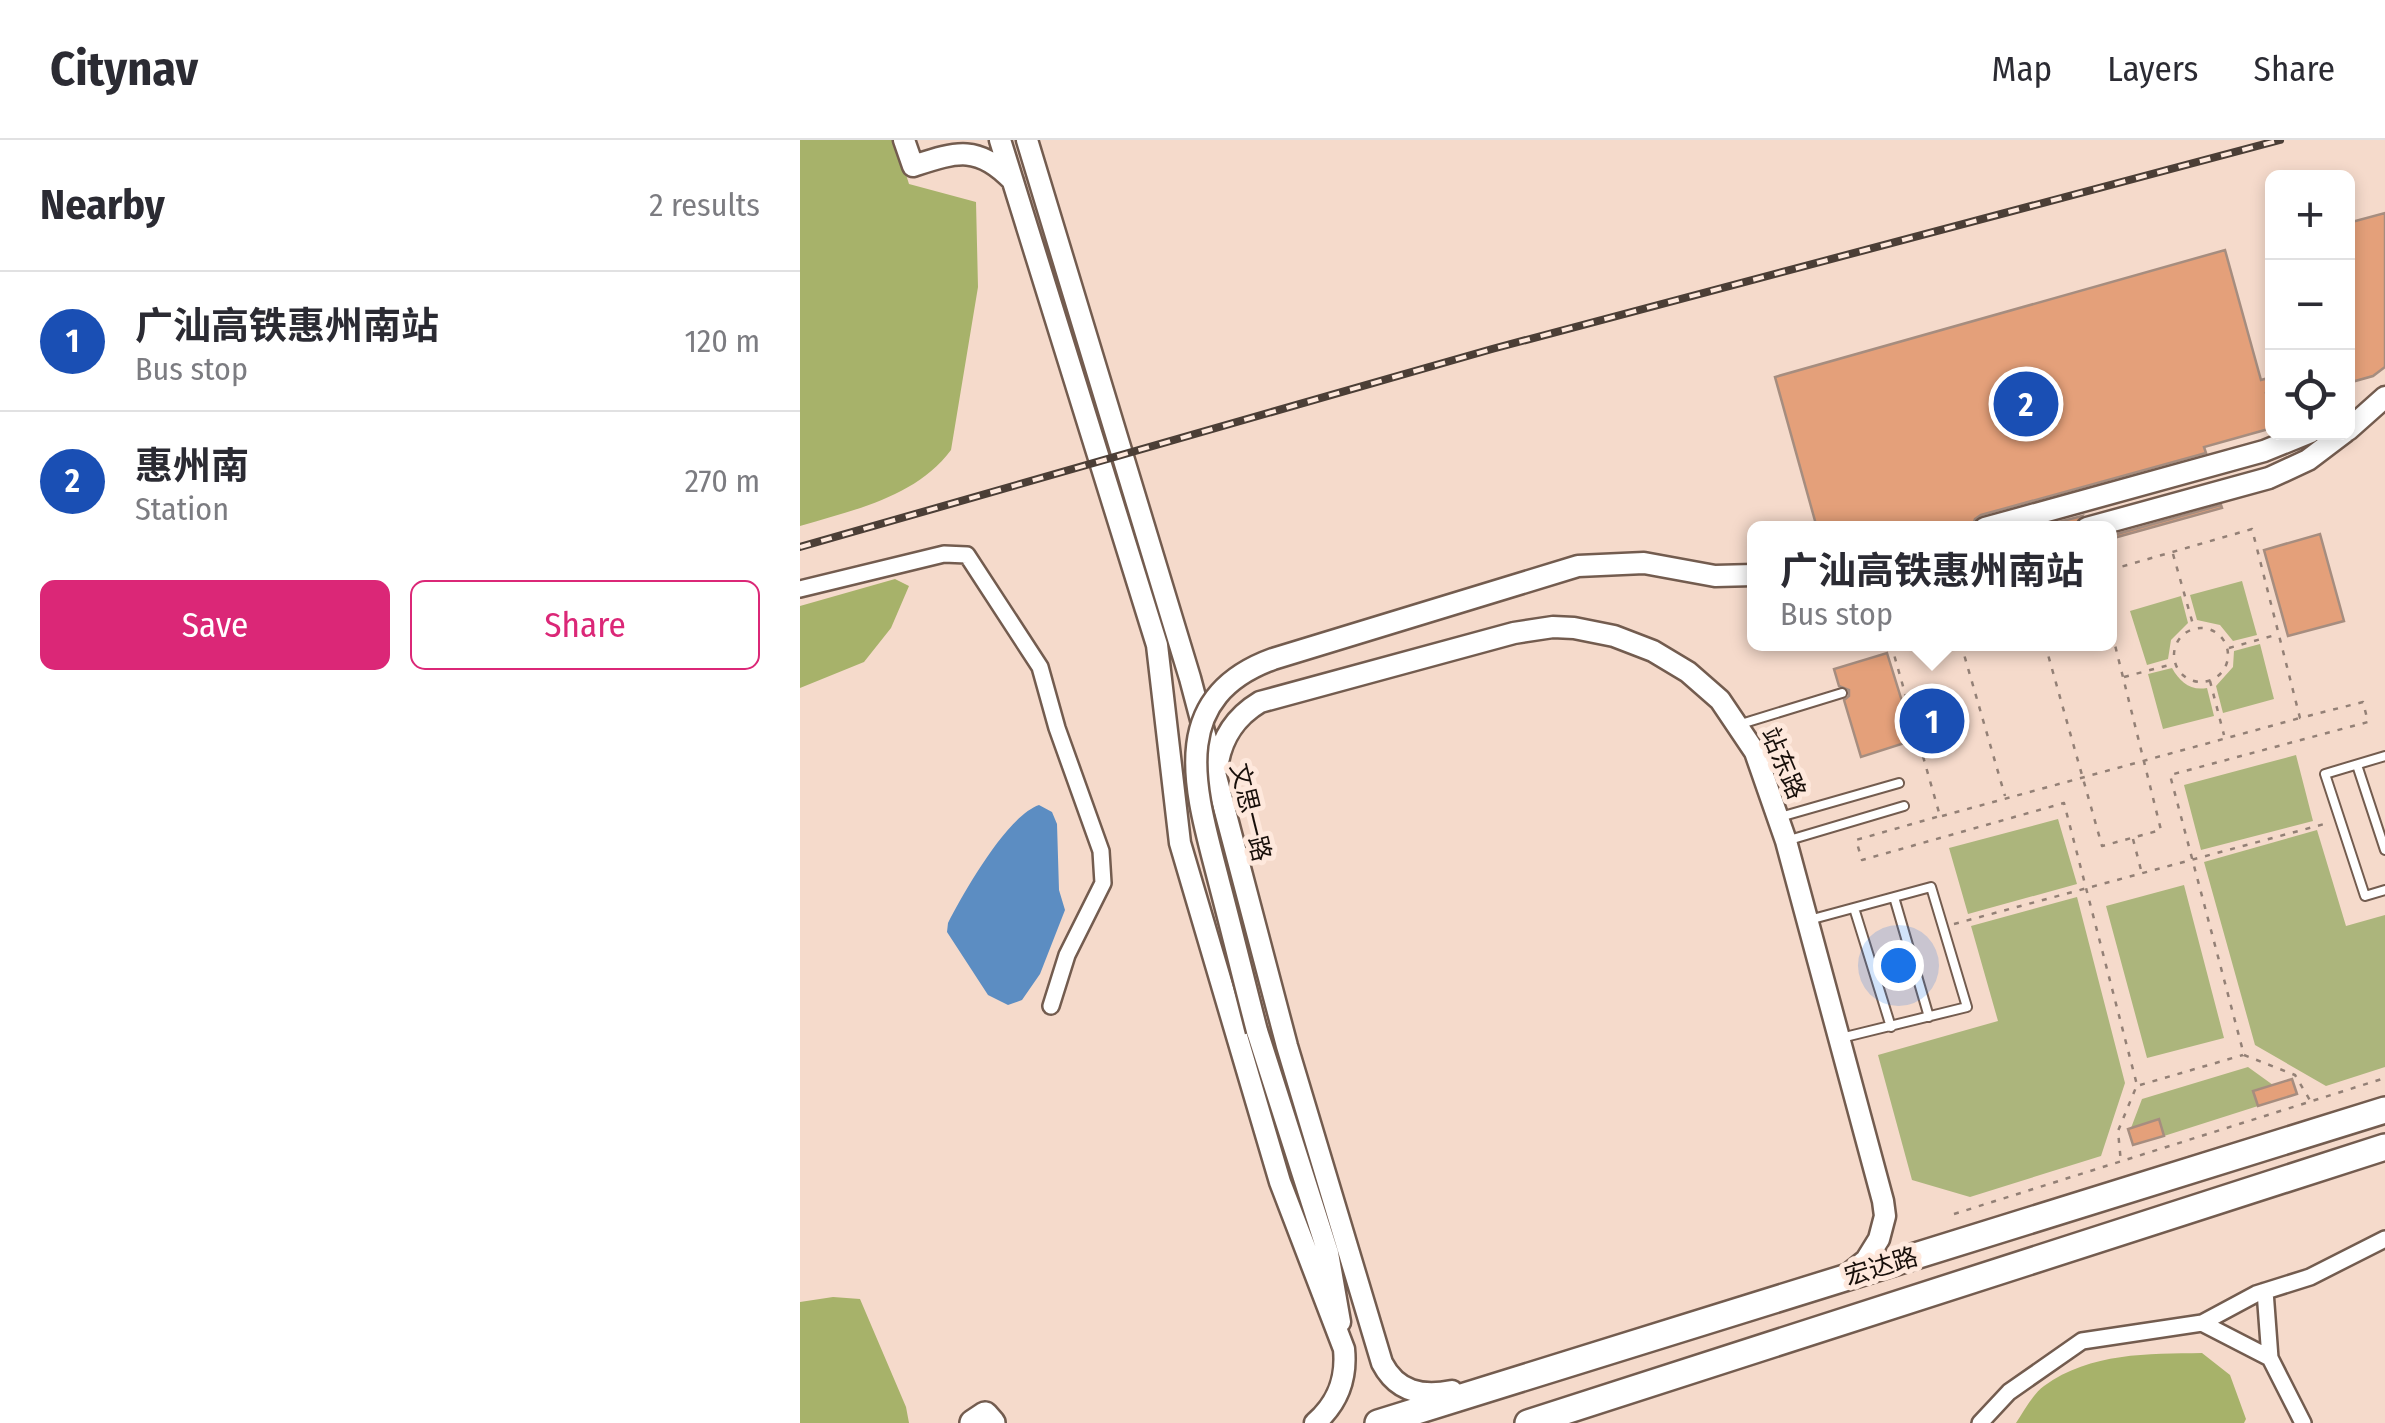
<!DOCTYPE html>
<meta charset="utf-8">
<style>
body{margin:0;font-family:"Fira Sans Condensed","Noto Sans SC",sans-serif;background:#f2f2f3;color:#2b2b33}
.controls{position:absolute;right:30px;top:30px;display:grid;overflow:hidden;border-radius:15px;box-shadow:0 5px 15px #0003}
.controls button{width:90px;height:90px;display:grid;place-items:center;padding:0;border:0;border-bottom:2px solid #e1e1e2;background:#fff;color:#2b2b33;font:50px sans-serif}
.you{position:absolute;left:1098px;top:825px;width:35px;height:35px;margin:-25px;border:8px solid #fff;border-radius:50%;background:#1a73e8;box-shadow:0 0 0 15px #1a73e833}
.badge{display:grid;place-items:center;width:65px;height:65px;border-radius:50%;background:#db2777;color:#fff;font-size:32px;font-weight:700}
.pin{position:absolute;translate:-50% -50%;border:5px solid #fff;box-shadow:0 2px 10px #0006}
.popup{position:absolute;left:947px;top:381px;width:370px;height:130px;box-sizing:border-box;display:grid;place-content:center;border-radius:15px;background:#fff;filter:drop-shadow(0 2px 8px #0005);font-size:32px;white-space:nowrap;color:#7c7c81}
.popup b{font-size:38px;color:#2b2b33}
.popup::after{content:'';position:absolute;left:50%;top:100%;margin-left:-20px;border:20px solid transparent;border-top-color:#fff}
.list{margin:0;padding:0;list-style:none}
h2{display:flex;justify-content:space-between;align-items:center;height:130px;margin:0;padding:0 40px;font-size:42px}
h2 small{font-size:32px;font-weight:400;color:#7c7c81}
.list li{display:grid;grid-template-columns:65px 1fr auto;gap:30px;align-items:center;box-sizing:border-box;height:140px;padding:0 40px;border-top:2px solid #e1e1e2}
.list b{display:block;font-size:38px;white-space:nowrap}
.list p{margin:0;font-size:32px;white-space:nowrap;color:#7c7c81}
.list em{font-size:32px;font-style:normal;color:#7c7c81}
.actions{display:flex;gap:20px;padding:30px 40px}
.actions a{flex:1;padding:22px 0;border:2px solid #db2777;border-radius:15px;text-align:center;font-size:35px;color:#db2777}
.actions .main{background:#db2777;color:#fff}
.icon{flex:none;width:55px;height:55px;fill:none;stroke:currentColor;stroke-width:2;stroke-linecap:round;stroke-linejoin:round}
.map{position:relative;flex:none;width:1585px;height:1283px;overflow:hidden}
header{display:flex;align-items:center;gap:60px;box-sizing:border-box;height:140px;padding:0 50px;background:#fff;border-bottom:2px solid #e1e1e2}
header strong{font-size:48px}
nav{display:flex;gap:55px;margin-inline-start:auto;font-size:35px}
main{display:flex}
aside{flex:1;background:#fff}
.map>svg:first-child{display:block}
.green{fill:#acb57c}
.forest{fill:#a7b26a}
.water{fill:#5c8dc2}
.building{fill:#e4a07a;stroke:#a68d7f;stroke-width:2.5}
.lines{fill:none;stroke-linecap:round;stroke-linejoin:round}
.service-casing{stroke:#735c4f;stroke-width:12}
.minor-casing{stroke:#735c4f;stroke-width:20}
.tertiary-casing{stroke:#735c4f;stroke-width:25}
.primary-casing{stroke:#735c4f;stroke-width:30}
.path{stroke:#938076;stroke-width:2.5;stroke-dasharray:5 8;stroke-linecap:butt}
.service{stroke:#fff;stroke-width:8}
.minor{stroke:#fff;stroke-width:15}
.tertiary{stroke:#fff;stroke-width:20}
.primary{stroke:#fff;stroke-width:25}
.rail-casing{stroke:#4b3e36;stroke-width:8}
.rail{stroke:#fee8dc;stroke-width:4;stroke-dasharray:11;stroke-linecap:butt}
.tertiary-bridge-casing{stroke:#735c4f;stroke-width:25;stroke-linecap:butt}
.tertiary-bridge{stroke:#fff;stroke-width:20}
.labels{text-anchor:middle;stroke-width:10;stroke-linejoin:round;paint-order:stroke}
.street-label{font-size:25px;fill:#180f0a;stroke:#fee8dc}
</style>
<header>
<strong>Citynav</strong>
<nav><a>Map</a><a>Layers</a><a>Share</a></nav>
</header>
<main>
<aside>
<h2>Nearby<small>2 results</small></h2>
<ul class="list">
<li><span class="badge" style="background:#1a4fb4">1</span><div><b>广汕高铁惠州南站</b><p>Bus stop</p></div><em>120 m</em></li>
<li><span class="badge" style="background:#1a4fb4">2</span><div><b>惠州南</b><p>Station</p></div><em>270 m</em></li>
</ul>
<div class="actions"><a class="main">Save</a><a>Share</a></div>
</aside>
<div class="map">
<svg width="1585" height="1283" viewBox="0 0 1585 1283">
<rect width="100%" height="100%" fill="#f5dacb"/>
<!-- green -->
<path class="green" d="M 1442,441 L 1457,495 L 1433,501 L 1420,485 L 1397,480 L 1390,455 Z
M 1381,456 L 1388,483 L 1371,500 L 1368,519 L 1347,525 L 1330,471 Z
M 1460,504 L 1474,559 L 1423,573 L 1416,546 L 1433,527 L 1434,511 Z
M 1372,528 C 1380,542 1390,551 1407,548 L 1414,576 L 1363,589 L 1348,534 Z
M 1496,615 L 1513,681 L 1401,710 L 1384,645 Z
M 1258,679 L 1277,744 L 1168,774 L 1149,708 Z
M 1517,690 L 1546,786 L 1585,775 L 1585,927 L 1526,946 L 1455,905 L 1404,722 Z
M 1384,745 L 1424,898 L 1347,918 L 1306,766 Z
M 1277,757 L 1325,943 L 1301,1016 L 1170,1057 L 1112,1040 L 1078,915 L 1198,881 L 1171,786 Z
M 1448,927 L 1473,945 L 1454,951 L 1458,966 L 1364,996 L 1358,979 L 1331,988 L 1342,959 Z"/>
<!-- forest -->
<path class="forest" d="M 0,0 L 95,0 L 109,44 L 176,62 L 178,147 L 151,310 C 116,357 54,370 0,386 Z
M 95,439 L 109,446 L 91,488 L 64,522 L 0,548 L 0,466 Z
M 33,1157 L 60,1159 L 106,1267 L 109,1283 L 0,1283 L 0,1162 Z
M 1402,1213 L 1430,1235 L 1446,1279 L 1444,1283 L 1216,1283 C 1224,1271 1233,1254 1244,1246 C 1291,1212 1348,1214 1402,1213 Z"/>
<!-- water -->
<path class="water" d="M 239,665 L 252,672 L 257,684 L 259,750 L 265,770 L 240,834 L 222,860 L 208,865 L 188,855 L 147,792 L 148,783 C 164,752 207,676 239,665 Z"/>
<!-- building -->
<path class="building" d="M 1585,73 L 1585,227 L 1573,236 L 1548,243 L 1548,83 Z
M 1425,110 L 1461,240 L 1472,237 L 1472,252 L 1466,253 L 1472,288 L 1404,307 L 1406,313 L 1181,375 L 1175,379 L 1172,388 L 1017,388 L 975,237 Z
M 1421,365 L 1422,368 L 1310,399 L 1310,396 Z
M 1282,376 L 1274,388 L 1235,388 Z
M 1520,394 L 1544,481 L 1488,496 L 1464,410 Z
M 1087,513 L 1114,600 L 1061,617 L 1044,560 L 1049,556 L 1049,550 L 1039,546 L 1034,529 Z
M 1492,939 L 1497,954 L 1458,966 L 1453,951 Z
M 1359,979 L 1364,996 L 1333,1005 L 1328,989 Z"/>
<g class="lines">
<!-- service casing -->
<g class="service-casing">
<path id="service" d="M 941,584 L 1042,553
M 1585,616 L 1525,634 L 1565,756 L 1585,750
M 1557,625 L 1585,710
M 980,677 L 1099,643
M 986,701 L 1104,666
M 1094,757 L 1129,877
M 1054,768 L 1091,887
M 1009,780 L 1131,747 L 1167,867 L 1041,898"/>
</g>
<!-- minor casing -->
<g class="minor-casing">
<path id="minor" d="M 0,449 L 144,414 L 167,415 L 240,527 L 257,588 L 301,711 L 303,743 L 267,815 L 251,866
M 1465,1151 L 1470,1218 L 1503,1283
M 1402,1183 L 1470,1218
M 1180,1283 L 1209,1252 L 1282,1201 L 1402,1183 L 1456,1154 L 1510,1137 L 1585,1099"/>
</g>
<!-- tertiary casing -->
<g class="tertiary-casing">
<path id="tertiary" d="M 104,0 L 113,26 C 156,12 178,4 213,41
M 200,0 L 357,505 L 380,703 L 480,1042 L 544,1209 C 547,1239 538,1263 515,1283
M 227,0 L 390,538 L 487,906 L 582,1223 C 597,1252 622,1257 652,1251
M 1548,290 L 1585,257
M 1185,388 L 1464,311 L 1511,292
M 1287,388 L 1469,338 L 1508,320 L 1545,292
M 417,628 C 421,598 435,577 460,562 L 714,493 L 753,487 L 774,488 L 814,496 L 853,511 L 888,532 L 920,560 L 955,612 L 986,701 L 1083,1061 L 1085,1076 L 1079,1099 L 1066,1120 L 1046,1136
M 457,891 L 528,1113 L 540,1182"/>
</g>
<!-- primary casing -->
<g class="primary-casing">
<path id="primary" d="M 173,1283 L 185,1275 L 192,1283
M 578,1283 L 1585,970
M 728,1283 L 1585,1007"/>
</g>
<!-- path -->
<path class="path" d="M 1373,414 L 1394,488
M 1310,430 L 1452,389 L 1500,578 L 1563,562 L 1568,582 L 1370,635 L 1444,915 L 1495,935 L 1511,962
M1374 515a27 27 0 1 1 54 0a27 27 0 1 1-54 0Z
M 1091,504 L 1140,676 L 1056,700 L 1062,720 L 1264,663 L 1337,945 L 1318,991 L 1321,1023
M 1161,504 L 1205,656
M 1245,504 L 1302,706 L 1361,690 L 1310,485
M 1429,508 L 1479,494
M 1324,537 L 1373,524
M 1410,541 L 1424,595
M 1142,676 L 1500,578
M 1333,699 L 1341,730
M 1154,784 L 1528,683
M 1340,945 L 1443,915
M 1154,1074 L 1585,938"/>
<!-- service -->
<use href="#service" class="service"/>
<!-- minor -->
<use href="#minor" class="minor"/>
<!-- tertiary -->
<use href="#tertiary" class="tertiary"/>
<!-- primary -->
<use href="#primary" class="primary"/>
<!-- rail casing -->
<g class="rail-casing">
<path id="rail" d="M 0,407 L 692,209 L 1480,0"/>
</g>
<!-- rail -->
<use href="#rail" class="rail"/>
<!-- tertiary-bridge casing -->
<g class="tertiary-bridge-casing">
<path id="tertiary-bridge" d="M 457,891 C 444,841 432,791 419,742 C 397,655 363,559 473,519 L 778,426 L 844,423 L 915,436 L 954,435"/>
</g>
<!-- tertiary-bridge -->
<use href="#tertiary-bridge" class="tertiary-bridge"/>
</g>
<g class="labels">
<!-- street labels -->
<g class="street-label">
<text transform="translate(984 623) rotate(67)" y="9">站东路</text>
<text transform="translate(451 672) rotate(76)" y="9">文思一路</text>
<text transform="translate(1081 1126) rotate(-17)" y="9">宏达路</text>
</g>
</g>
</svg>
<div class="controls">
<button>+</button>
<button>−</button>
<button><svg class="icon" aria-label="locate" viewBox="0 0 24 24"><circle cx="12" cy="12" r="6"/><path d="M12 2v4M12 18v4M2 12h4M18 12h4"/></svg></button>
</div>
<div class="you"></div>
<div class="pin badge" style="left:1132px;top:581px;background:#1a4fb4">1</div>
<div class="popup"><b>广汕高铁惠州南站</b>Bus stop</div>
<div class="pin badge" style="left:1226px;top:264px;background:#1a4fb4">2</div>
</div>
</main>
